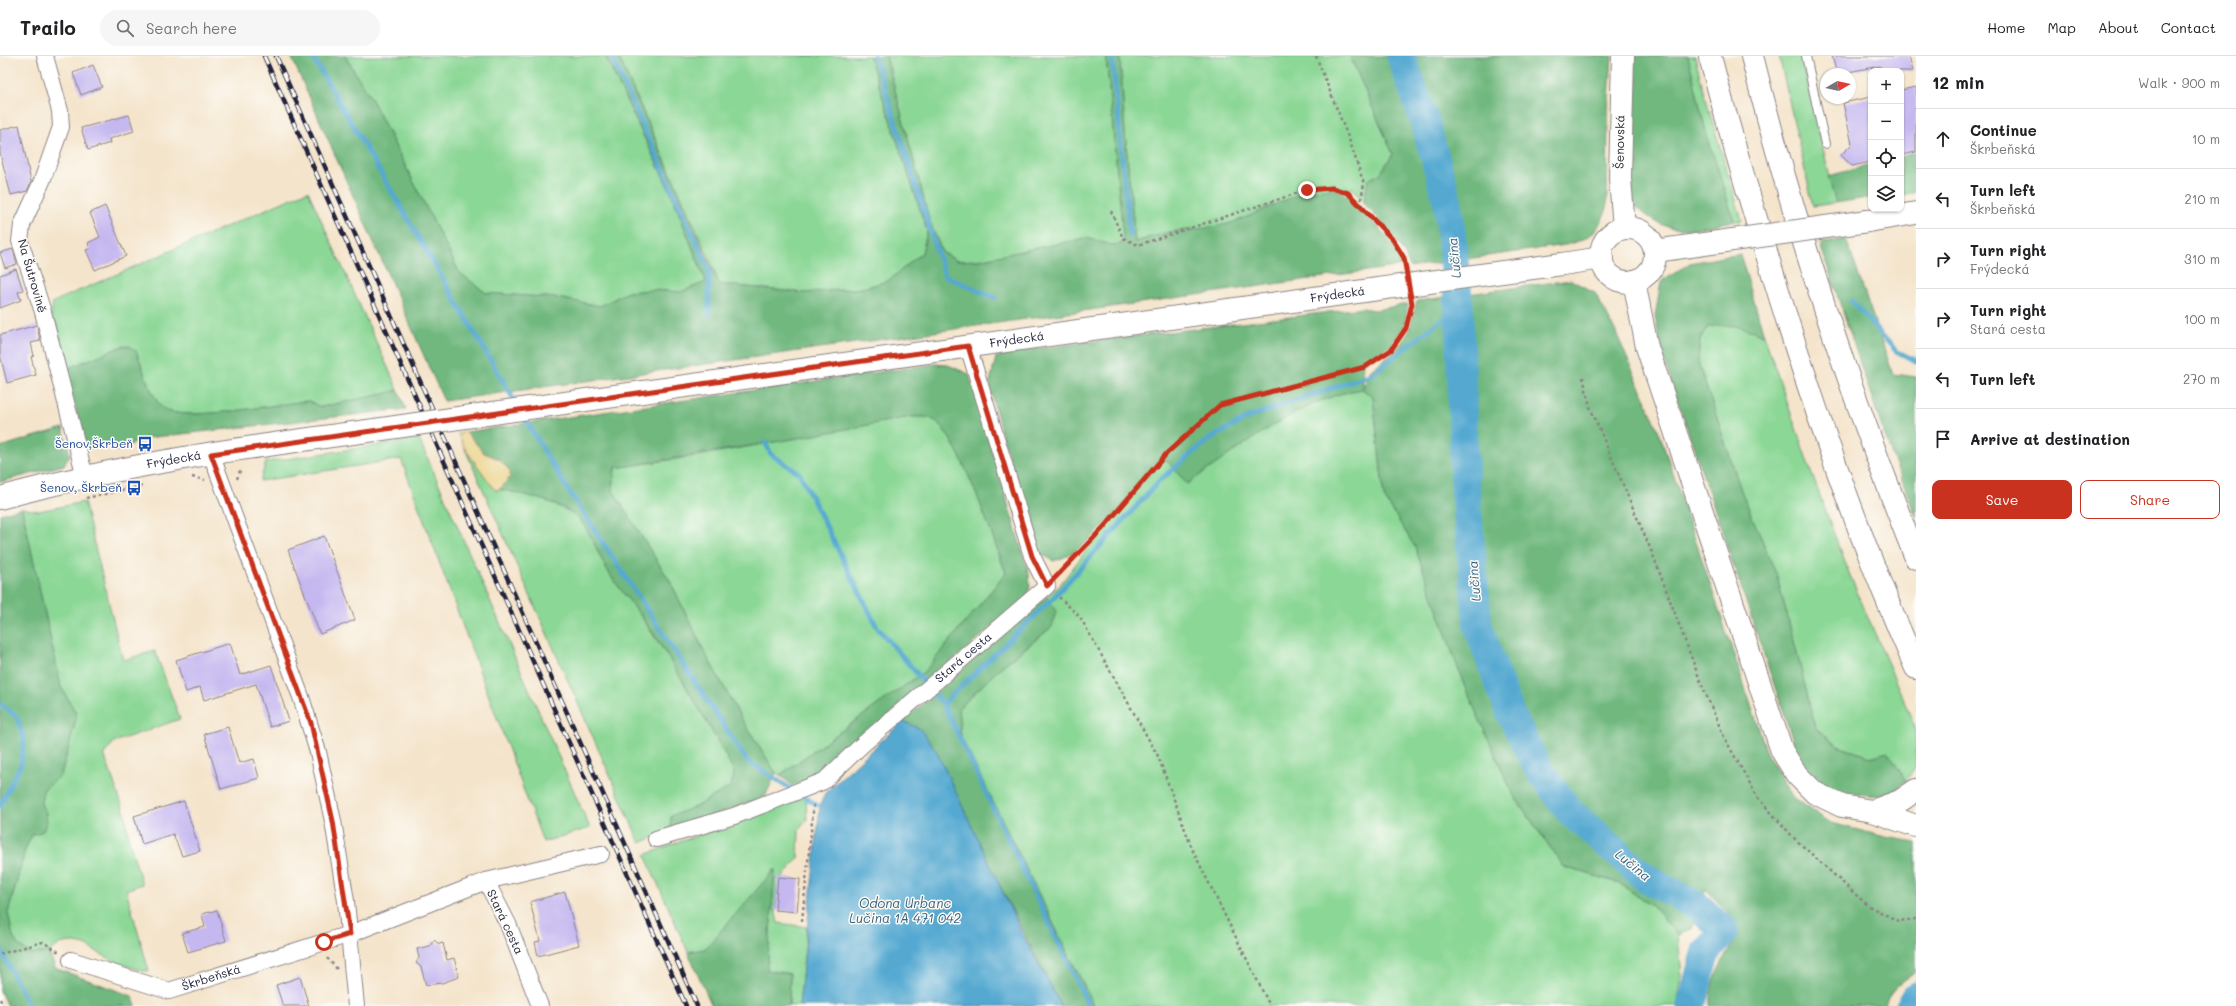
<!DOCTYPE html>
<meta charset="utf-8">
<style>
body{margin:0;font-family:Mali,sans-serif;background:#f6f6f6;color:#202124}
.controls{position:absolute;right:12px;top:12px;display:grid;overflow:hidden;border-radius:8px;box-shadow:0 1px 3px #0004}
.controls button{width:36px;height:36px;display:grid;place-items:center;padding:0;border:0;border-bottom:1px solid #e0e0e0;background:#fff;color:#202124;font:20px sans-serif}
.compass{position:absolute;left:1820px;top:12px;width:36px;height:36px;border-radius:50%;background:#fff;box-shadow:0 1px 3px #0004;rotate:81deg}
.stop{position:absolute;width:12px;height:12px;margin:-9px;border:3px solid #c8321e;border-radius:50%;background:#fff}
.stop.end{background:#c8321e;border-color:#fff;box-shadow:0 1px 4px #0008}
.list{margin:0;padding:0;list-style:none}
h2{display:flex;justify-content:space-between;align-items:center;height:52px;margin:0;padding:0 16px;font-size:17px}
h2 small{font-size:13px;font-weight:400;color:#757577}
.list li{display:grid;grid-template-columns:26px 1fr auto;gap:12px;align-items:center;box-sizing:border-box;height:60px;padding:0 16px;border-top:1px solid #e0e0e0}
.list b{display:block;font-size:15px;white-space:nowrap}
.list p{margin:0;font-size:13px;white-space:nowrap;color:#757577}
.list em{font-size:13px;font-style:normal;color:#757577}
.actions{display:flex;gap:8px;padding:12px 16px}
.actions a{flex:1;padding:9px 0;border:1px solid #c8321e;border-radius:8px;text-align:center;font-size:14px;color:#c8321e}
.actions .main{background:#c8321e;color:#fff}
.icon{flex:none;width:22px;height:22px;fill:none;stroke:currentColor;stroke-width:2;stroke-linecap:round;stroke-linejoin:round}
.map{position:relative;flex:none;width:1916px;height:950px;overflow:hidden}
header{display:flex;align-items:center;gap:24px;box-sizing:border-box;height:56px;padding:0 20px;background:#fff;border-bottom:1px solid #e0e0e0}
header strong{font-size:19px}
nav{display:flex;gap:22px;margin-inline-start:auto;font-size:14px}
.search{width:280px;height:36px;background:#f6f6f6;display:flex;align-items:center;gap:10px;box-sizing:border-box;padding:0 14px;border-radius:22px;color:#757577;font-size:15px}
main{display:flex}
aside{flex:1;background:#fff}
.map>svg:first-child{display:block}
.green{fill:#8bd795;stroke:#567c68}
.forest{fill:#70b87e;stroke:#496d5c}
.sand{fill:#eeda9e;stroke:#887e6c}
.water{fill:#55a9d1;stroke:#3c6686}
.lines{fill:none;stroke-linecap:round;stroke-linejoin:round}
.stream{stroke:#55a9d1;stroke-width:5}
.river{stroke:#55a9d1;stroke-width:29}
.building{fill:#c5b7f0}
.service-casing{stroke:#8b8383;stroke-width:10}
.minor-casing{stroke:#8b8383;stroke-width:18}
.secondary-casing{stroke:#8b8383;stroke-width:24}
.trunk-casing{stroke:#8b8383;stroke-width:24}
.path{stroke:#8b8383;stroke-width:2.5;stroke-dasharray:3 3;stroke-linecap:butt}
.service{stroke:#fff;stroke-width:8}
.minor{stroke:#fff;stroke-width:16}
.secondary{stroke:#fff;stroke-width:22}
.trunk{stroke:#fff;stroke-width:22}
.rail-casing{stroke:#22223b;stroke-width:4.5}
.rail{stroke:#fdfcf7;stroke-width:3;stroke-dasharray:9;stroke-linecap:butt}
.secondary-bridge-casing{stroke:#8b8383;stroke-width:24;stroke-linecap:butt}
.secondary-bridge{stroke:#fff;stroke-width:22}
.route{stroke:#c8321e;stroke-width:5}
.labels{text-anchor:middle;stroke-width:3;stroke-linejoin:round;paint-order:stroke}
.street-label{font-size:12px;fill:#22223b;stroke:#fdfcf7}
.transit-label{font-size:12px;fill:#164399;stroke:#fdfcf7;text-anchor:end}
.water-label{font-size:13px;font-style:italic;fill:#395f7e;stroke:#fdfcf7}
</style>
<header>
<strong>Trailo</strong>
<div class="search"><svg class="icon" aria-label="search" viewBox="0 0 24 24"><circle cx="10" cy="10" r="6"/><path d="M15 15l6 6"/></svg>Search here</div>
<nav><a>Home</a><a>Map</a><a>About</a><a>Contact</a></nav>
</header>
<main>
<div class="map">
<svg width="1916" height="950" viewBox="0 0 1916 950">
<rect width="100%" height="100%" fill="#fdfcf7"/>
<filter id="ink" filterUnits="userSpaceOnUse"><feTurbulence type="fractalNoise" baseFrequency=".025" numOctaves="2"/><feDisplacementMap in="SourceGraphic" scale="8" xChannelSelector="R" yChannelSelector="G"/><feConvolveMatrix kernelMatrix="1 2 1 2 8 2 1 2 1" color-interpolation-filters="sRGB"/></filter>
<filter id="wash" filterUnits="userSpaceOnUse"><feTurbulence type="fractalNoise" baseFrequency=".012" numOctaves="4" result="noise"/><feDisplacementMap in="SourceGraphic" scale="16" xChannelSelector="R" yChannelSelector="G"/><feGaussianBlur stdDeviation="0.9" result="paint"/><feColorMatrix in="noise" values="0 0 0 0 0 0 0 0 0 0 0 0 0 0 0 0 0 1.4 0 .05"/><feComposite in="paint" operator="in"/></filter>
<g filter="url(#wash)">
<rect width="100%" height="100%" fill="#f4e4cb"/>
<!-- green -->
<path class="green" d="M 345,0 L 605,0 L 671,137 L 706,226 L 681,236 L 653,234 L 628,236 L 600,250 L 557,242 L 486,237 L 459,216 L 372,44 Z
M 618,0 L 869,0 L 927,175 L 922,197 L 888,225 L 863,232 L 804,237 L 719,228 L 711,206 Z
M 886,0 L 1106,0 L 1124,181 L 1121,188 L 1112,189 L 1086,182 L 978,204 L 957,205 L 942,196 L 930,166 Z
M 1120,0 L 1350,0 L 1393,98 L 1380,118 L 1368,124 L 1364,148 L 1353,132 L 1345,135 L 1330,133 L 1308,137 L 1229,168 L 1205,173 L 1170,176 L 1135,186 L 1125,77 Z
M 1688,0 L 1695,0 L 1703,34 L 1742,165 L 1734,165 L 1706,76 Z
M 1779,0 L 1801,0 L 1836,147 L 1813,150 Z
M 308,135 L 398,334 L 384,338 L 320,351 L 309,345 C 281,347 183,367 164,353 C 152,345 142,309 136,295 L 123,290 L 66,313 L 51,261 L 53,246 Z
M 1721,268 L 1742,271 L 1764,279 L 1811,416 L 1849,517 L 1916,673 L 1916,711 L 1906,725 L 1888,697 L 1870,701 L 1838,690 L 1815,671 L 1797,597 L 1776,517 L 1742,437 L 1698,306 L 1700,283 L 1708,271 Z
M 1362,333 L 1373,341 L 1384,441 L 1415,491 L 1464,629 L 1514,740 L 1564,811 L 1619,827 L 1655,852 L 1678,880 L 1682,920 L 1677,950 L 1094,950 L 961,681 L 958,653 L 1001,611 L 1052,571 L 1047,540 L 1059,530 L 1095,483 L 1165,401 L 1187,428 C 1238,393 1301,342 1362,333 Z
M 910,361 C 918,361 927,360 934,364 C 959,379 994,486 1006,517 L 925,615 L 780,719 L 776,717 L 741,662 L 705,597 L 671,527 L 613,435 L 615,412 L 697,400 Z
M 419,383 L 590,772 L 543,786 L 401,403 L 260,425 L 266,406 Z
M 465,393 L 495,434 C 513,432 563,449 577,461 C 591,472 596,496 606,511 C 618,532 635,550 648,571 C 679,616 706,664 732,711 L 734,721 L 730,731 L 695,751 L 671,760 L 671,774 L 640,787 Z
M 84,446 L 123,604 L 155,595 L 180,663 L 114,686 L 104,698 L 125,758 L 129,784 L 142,828 L 126,834 L 149,915 L 142,915 L 115,906 L 85,889 L 70,886 L 60,888 L 49,896 L 31,898 L 18,889 L 13,881 L 8,857 L 26,791 L 32,779 L 43,775 L 46,757 L 41,748 L 43,734 L 61,719 L 75,667 L 76,657 L 61,631 L 22,452 L 39,455 Z
M 806,738 L 807,763 L 799,774 L 798,802 L 782,822 L 778,822 L 775,854 L 778,867 L 807,871 L 799,950 L 789,950 L 790,918 L 767,914 L 775,814 L 705,893 L 688,896 L 645,799 L 681,785 L 754,761 Z"/>
<!-- forest -->
<path class="forest" d="M 291,0 L 345,0 L 372,44 L 459,216 L 486,237 L 557,242 L 600,250 L 628,236 L 653,234 L 681,236 L 706,226 L 671,137 L 605,0 L 618,0 L 719,228 L 804,237 L 863,232 L 888,225 L 922,197 L 927,175 L 869,0 L 886,0 L 930,166 L 942,196 L 957,205 L 978,204 L 1086,182 L 1112,189 L 1121,188 L 1123,181 L 1106,0 L 1120,0 L 1125,77 L 1135,186 C 1147,183 1158,178 1170,176 C 1189,173 1208,173 1227,168 C 1257,160 1300,131 1330,133 C 1351,135 1366,158 1379,172 C 1388,183 1402,196 1402,210 L 444,345 Z
M 1350,0 L 1523,0 L 1528,2 L 1535,0 L 1612,0 L 1608,55 L 1607,152 C 1597,177 1591,183 1565,189 L 1410,211 C 1401,185 1383,167 1364,148 L 1368,124 L 1380,118 L 1393,98 Z
M 1631,0 L 1688,0 L 1706,76 L 1734,165 C 1699,171 1677,182 1645,159 C 1635,151 1634,150 1631,137 Z
M 1916,97 L 1916,135 L 1901,140 L 1901,101 Z
M 1871,109 L 1871,143 L 1866,142 L 1836,147 L 1828,120 Z
M 1846,183 L 1893,318 L 1916,321 L 1916,461 L 1883,375 L 1820,188 Z
M 1740,198 L 1764,279 C 1745,272 1728,266 1708,271 L 1700,283 L 1698,306 L 1742,437 L 1776,517 L 1797,597 L 1815,671 L 1838,690 L 1870,701 L 1888,696 L 1906,725 L 1889,740 C 1843,738 1829,739 1799,702 L 1663,301 L 1655,260 L 1661,226 L 1690,207 Z
M 1571,224 L 1595,237 L 1615,274 L 1658,373 L 1767,697 L 1792,741 L 1831,767 L 1885,781 L 1916,786 L 1916,916 C 1904,924 1887,935 1885,950 L 1710,950 C 1708,925 1726,900 1738,880 L 1728,857 L 1706,833 L 1692,872 L 1678,880 L 1655,852 L 1619,827 L 1564,811 L 1514,740 L 1464,629 L 1415,491 L 1384,441 L 1373,341 L 1362,333 C 1301,342 1238,394 1187,428 L 1163,400 C 1139,428 1088,499 1053,505 L 1038,495 L 1002,379 L 993,344 L 990,326 L 996,301 L 1033,293 L 1362,252 L 1374,254 L 1408,248 L 1404,270 L 1390,290 L 1363,308 L 1363,332 L 1370,315 L 1399,291 L 1410,273 L 1417,245 Z
M 123,290 L 130,290 L 136,295 C 142,309 152,345 164,353 C 183,367 281,347 309,345 L 320,351 L 384,338 L 398,334 L 406,353 L 146,382 L 117,395 L 112,385 L 86,393 L 66,313 Z
M 935,308 L 948,309 L 969,318 L 1029,518 L 1030,531 L 1026,542 L 813,724 L 792,729 L 780,719 L 925,615 L 1006,517 C 994,486 959,379 934,364 C 927,360 918,361 910,361 L 793,383 L 615,412 L 613,435 L 671,527 L 705,597 L 741,662 L 776,717 L 765,741 L 671,774 L 671,760 L 695,751 L 730,731 L 734,721 L 732,711 C 706,664 679,617 649,571 C 637,554 623,538 611,520 C 600,504 591,475 578,462 C 561,445 522,439 500,433 L 510,421 L 499,403 L 484,397 L 466,376 Z
M 63,372 L 70,399 L 64,409 L 0,426 L 0,391 Z
M 22,452 L 61,631 L 76,657 L 75,667 L 61,719 L 43,734 L 41,748 L 46,757 L 47,766 L 43,775 L 32,779 L 26,791 L 8,857 L 13,881 L 18,889 L 31,898 L 49,896 L 55,912 L 132,940 L 136,950 L 7,950 L 0,935 L 0,458 Z
M 1047,540 L 1056,555 L 1052,571 L 1001,611 L 958,653 L 961,681 L 1094,950 L 1061,950 L 920,673 L 903,665 Z
M 775,813 L 767,914 L 790,918 L 789,950 L 712,950 L 688,896 L 705,893 Z"/>
<!-- sand -->
<path class="sand" d="M 466,376 L 484,397 L 499,403 L 510,415 L 510,421 L 500,433 L 495,434 L 465,393 L 458,377 Z"/>
<!-- water -->
<path class="water" d="M 903,665 L 920,673 L 936,694 L 1021,875 L 1061,950 L 799,950 L 820,749 L 825,737 Z"/>
<g class="lines">
<!-- stream -->
<path class="stream" d="M 312,0 L 517,349
M 611,0 L 709,214 L 709,259
M 874,0 L 945,220 L 995,242
M 1112,0 L 1130,180
M 1851,244 L 1896,295 L 1916,305
M 522,358 L 561,423 L 747,705 L 793,734
M 765,386 L 771,398 L 800,418 L 877,571 L 943,648 L 1089,950
M 0,648 L 16,660 L 24,682 L 21,708 L 0,750
M 943,648 L 1055,540 L 1161,423 L 1210,383 L 1249,361 L 1372,318 L 1459,250
M 800,738 L 817,749
M 0,892 L 29,950"/>
<!-- river -->
<path class="river" d="M 1401,0 L 1425,66 L 1448,148 L 1459,250 L 1465,430 L 1478,570 L 1510,657 L 1538,712 L 1570,756 L 1646,822 L 1700,852 L 1725,875 L 1705,898 L 1691,950
M 1910,950 L 1916,940"/>
</g>
<g id="blocks">
<!-- building -->
<path class="building" d="M 1832,0 L 1909,0 L 1913,15 L 1881,15 L 1880,10 L 1837,18 Z
M 93,9 L 102,31 L 81,39 L 73,17 Z
M 1916,31 L 1916,96 L 1901,99 L 1901,34 Z
M 1871,41 L 1871,106 L 1852,110 L 1841,99 L 1852,88 L 1843,47 Z
M 129,59 L 134,75 L 109,83 L 110,87 L 88,94 L 81,72 Z
M 19,69 L 31,126 L 27,135 L 11,139 L 0,97 L 0,74 Z
M 105,150 L 126,200 L 95,214 L 86,194 L 90,193 L 88,187 L 100,181 L 90,157 Z
M 13,193 L 17,208 L 5,212 L 0,197 Z
M 16,213 L 23,234 L 18,236 L 21,244 L 0,252 L 0,219 Z
M 37,269 L 40,285 L 31,287 L 34,300 L 31,301 L 36,319 L 7,327 L 0,298 L 0,279 Z
M 324,480 L 355,564 L 320,578 L 288,494 Z
M 230,587 L 240,619 L 271,609 L 289,665 L 270,671 L 256,628 L 204,644 L 200,631 L 186,636 L 176,604 Z
M 228,671 L 239,707 L 254,703 L 259,722 L 221,733 L 204,678 Z
M 184,745 L 200,795 L 182,800 L 173,778 L 142,788 L 134,760 Z
M 778,821 L 800,823 L 797,856 L 775,854 Z
M 565,836 L 579,889 L 538,900 L 535,886 L 540,885 L 530,846 Z
M 217,854 L 226,885 L 188,896 L 182,877 L 205,871 L 202,858 Z
M 434,884 L 439,888 L 443,887 L 447,904 L 454,902 L 459,921 L 442,927 L 426,929 L 421,911 L 416,907 L 419,902 L 417,893 L 430,890 Z
M 300,921 L 309,950 L 283,950 L 276,929 Z"/>
</g>
</g>
<g filter="url(#ink)">
<use href="#blocks" fill-opacity="0" stroke="#8b8383" stroke-width="1"/>
<g class="lines">
<!-- service casing -->
<g class="service-casing">
<path id="service" d="M 1806,0 L 1825,88"/>
</g>
<!-- minor casing -->
<g class="minor-casing">
<g id="minor">
<path d="M 45,0 L 60,55 L 61,71 L 42,125 L 22,169 L 20,185 L 43,256 L 85,421"/>
<path d="M 211,398 L 301,641 L 318,696 L 333,765 L 346,845 L 356,950"/>
<path id="s1" d="M 656,783 L 734,760 L 824,725 L 863,688 L 1047,530 L 1032,500 L 968,290"/>
<path id="s2" d="M 71,904 L 169,935 L 350,878 L 486,825"/>
<path d="M 540,950 L 508,868 L 486,825 L 601,798"/>
</g>
</g>
<!-- secondary casing -->
<g class="secondary-casing">
<g id="secondary">
<path d="M 1623,0 L 1620,122 L 1624,172"/>
<path d="M 1868,165 L 1916,157"/>
<circle cx="1628" cy="199" r="27"/>
<path d="M 1655,195 L 1697,189"/>
<path d="M 1562,208 L 1602,202"/>
<path id="s3" d="M 493,357 L 1371,234"/>
<path id="s4" d="M 0,442 C 123,408 249,391 375,374"/>
</g>
</g>
<!-- trunk casing -->
<g class="trunk-casing">
<path id="trunk" d="M 1710,0 C 1729,76 1752,150 1775,225 C 1815,356 1860,486 1916,612
M 1752,0 C 1794,170 1851,339 1916,502
M 1634,225 L 1647,291 L 1782,695 L 1797,719 L 1815,737 L 1842,750 L 1872,755 L 1916,770
M 1872,755 L 1900,745 L 1916,734"/>
</g>
<!-- path -->
<path class="path" d="M 1316,0 L 1350,86 L 1364,128 L 1360,149
M 1111,155 L 1123,182 L 1138,189 L 1307,134 L 1332,132 L 1348,137 L 1393,183 L 1404,202 L 1406,211
M 1583,321 L 1590,351 L 1653,499 L 1701,627 L 1725,683 L 1758,742 L 1794,782 L 1867,849 L 1898,865 L 1916,863
M 192,421 L 205,424
M 237,423 L 241,412
M 86,442 L 142,430
M 1059,518 L 1103,472 L 1167,397 L 1220,349 L 1365,311 L 1391,294 L 1406,272 L 1412,247
M 1059,541 L 1080,561 L 1158,700 L 1193,795 L 1270,950
M 802,865 L 814,746
M 0,898 L 43,886 L 59,896
M 327,902 L 337,913
M 0,943 L 3,950"/>
<!-- service -->
<use href="#service" class="service"/>
<!-- minor -->
<use href="#minor" class="minor"/>
<!-- secondary -->
<use href="#secondary" class="secondary"/>
<!-- trunk -->
<use href="#trunk" class="trunk"/>
<!-- rail casing -->
<g class="rail-casing">
<path id="rail" d="M 264,0 L 686,950
M 276,0 L 697,950"/>
</g>
<!-- rail -->
<use href="#rail" class="rail"/>
<!-- secondary-bridge casing -->
<g class="secondary-bridge-casing">
<path id="secondary-bridge" d="M 1697,189 L 1868,165
M 1371,234 L 1562,208
M 375,374 L 493,357"/>
</g>
<!-- secondary-bridge -->
<use href="#secondary-bridge" class="secondary-bridge"/>
</g>
</g>
<g class="lines" filter="url(#ink)">
<!-- route -->
<path class="route" d="M 324,886 L 350,878 L 333,765 L 311,667 L 211,398 L 968,290 L 1032,500 L 1047,530 L 1103,472 L 1167,397 L 1220,349 L 1365,311 L 1391,294 L 1406,272 L 1412,248 L 1404,202 L 1393,184 L 1348,137 L 1332,132 L 1307,134"/>
</g>
<!-- icons -->
<defs>
<g id="bus-bare" transform="scale(1.2)"><path d="M-5-6H5V4H4V6H2V4H-2V6H-4V4H-5ZM-3.5-4V0h7V-4ZM-3.5 1.2v1.5H-2V1.2ZM2 1.2v1.5H3.5V1.2Z" fill="#1a4fb4" stroke="#fdfcf7" stroke-width="2.5" paint-order="stroke"/></g>
</defs>
<g fill-rule="evenodd">
<use href="#bus-bare" x="145" y="388"/>
<use href="#bus-bare" x="134" y="432"/>
</g>
<g class="labels">
<!-- street labels -->
<g class="street-label">
<text transform="translate(1620 86) rotate(-89)" y="4">Šenovská</text>
<text transform="translate(32 220) rotate(74)" y="4">Na Šutrovině</text>
<text dy="4" stroke="none"><textPath href="#s3" startOffset="853">Frýdecká</textPath></text>
<text dy="4" stroke="none"><textPath href="#s3" startOffset="529">Frýdecká</textPath></text>
<text dy="4" stroke="none"><textPath href="#s4" startOffset="178">Frýdecká</textPath></text>
<text dy="4" stroke="none"><textPath href="#s1" startOffset="364">Stará cesta</textPath></text>
<text transform="translate(505 866) rotate(65)" y="4">Stará cesta</text>
<text dy="4" stroke="none"><textPath href="#s2" startOffset="147">Škrbeňská</textPath></text>
</g>
<!-- transit labels -->
<g class="transit-label">
<text x="133" y="392">Šenov,Škrbeň</text>
<text x="122" y="436">Šenov, Škrbeň</text>
</g>
<!-- water labels -->
<g class="water-label">
<text transform="translate(1454 202) rotate(-96)" y="5">Lučina</text>
<text transform="translate(1474 525) rotate(-95)" y="5">Lučina</text>
<text transform="translate(1633 809) rotate(39)" y="5">Lučina</text>
<text x="905" y="852">Odona Urbanc<tspan x="905" dy="15">Lučina 1A 471 042</tspan></text>
</g>
</g>
</svg>
<div class="controls">
<button>+</button>
<button>−</button>
<button><svg class="icon" aria-label="locate" viewBox="0 0 24 24"><circle cx="12" cy="12" r="6"/><path d="M12 2v4M12 18v4M2 12h4M18 12h4"/></svg></button>
<button><svg class="icon" aria-label="layers" viewBox="0 0 24 24"><path d="M12 4l9 5-9 5-9-5zM3 14l9 5 9-5"/></svg></button>
</div>
<svg class="compass" viewBox="-18 -18 36 36"><path d="M0-13l5 13h-10z" fill="#e53935"/><path d="M0 13l5-13h-10z" fill="#757577"/></svg>
<div class="stop" style="left:324px;top:886px"></div>
<div class="stop end" style="left:1307px;top:134px"></div>
</div>
<aside>
<h2>12 min<small>Walk · 900 m</small></h2>
<ul class="list">
<li><svg class="icon" aria-label="ahead" viewBox="0 0 24 24"><path d="M12 20V5M6 11l6-6 6 6"/></svg><div><b>Continue</b><p>Škrbeňská</p></div><em>10 m</em></li>
<li><svg class="icon" aria-label="left" viewBox="0 0 24 24"><path d="M17 20v-9H6M10 6l-5 5 5 5"/></svg><div><b>Turn left</b><p>Škrbeňská</p></div><em>210 m</em></li>
<li><svg class="icon" aria-label="right" viewBox="0 0 24 24"><path d="M7 20v-9h11M14 6l5 5-5 5"/></svg><div><b>Turn right</b><p>Frýdecká</p></div><em>310 m</em></li>
<li><svg class="icon" aria-label="right" viewBox="0 0 24 24"><path d="M7 20v-9h11M14 6l5 5-5 5"/></svg><div><b>Turn right</b><p>Stará cesta</p></div><em>100 m</em></li>
<li><svg class="icon" aria-label="left" viewBox="0 0 24 24"><path d="M17 20v-9H6M10 6l-5 5 5 5"/></svg><div><b>Turn left</b></div><em>270 m</em></li>
<li><svg class="icon" aria-label="arrive" viewBox="0 0 24 24"><path d="M6 21V4h12l-3 4 3 4H6"/></svg><div><b>Arrive at destination</b></div></li>
</ul>
<div class="actions"><a class="main">Save</a><a>Share</a></div>
</aside>
</main>
